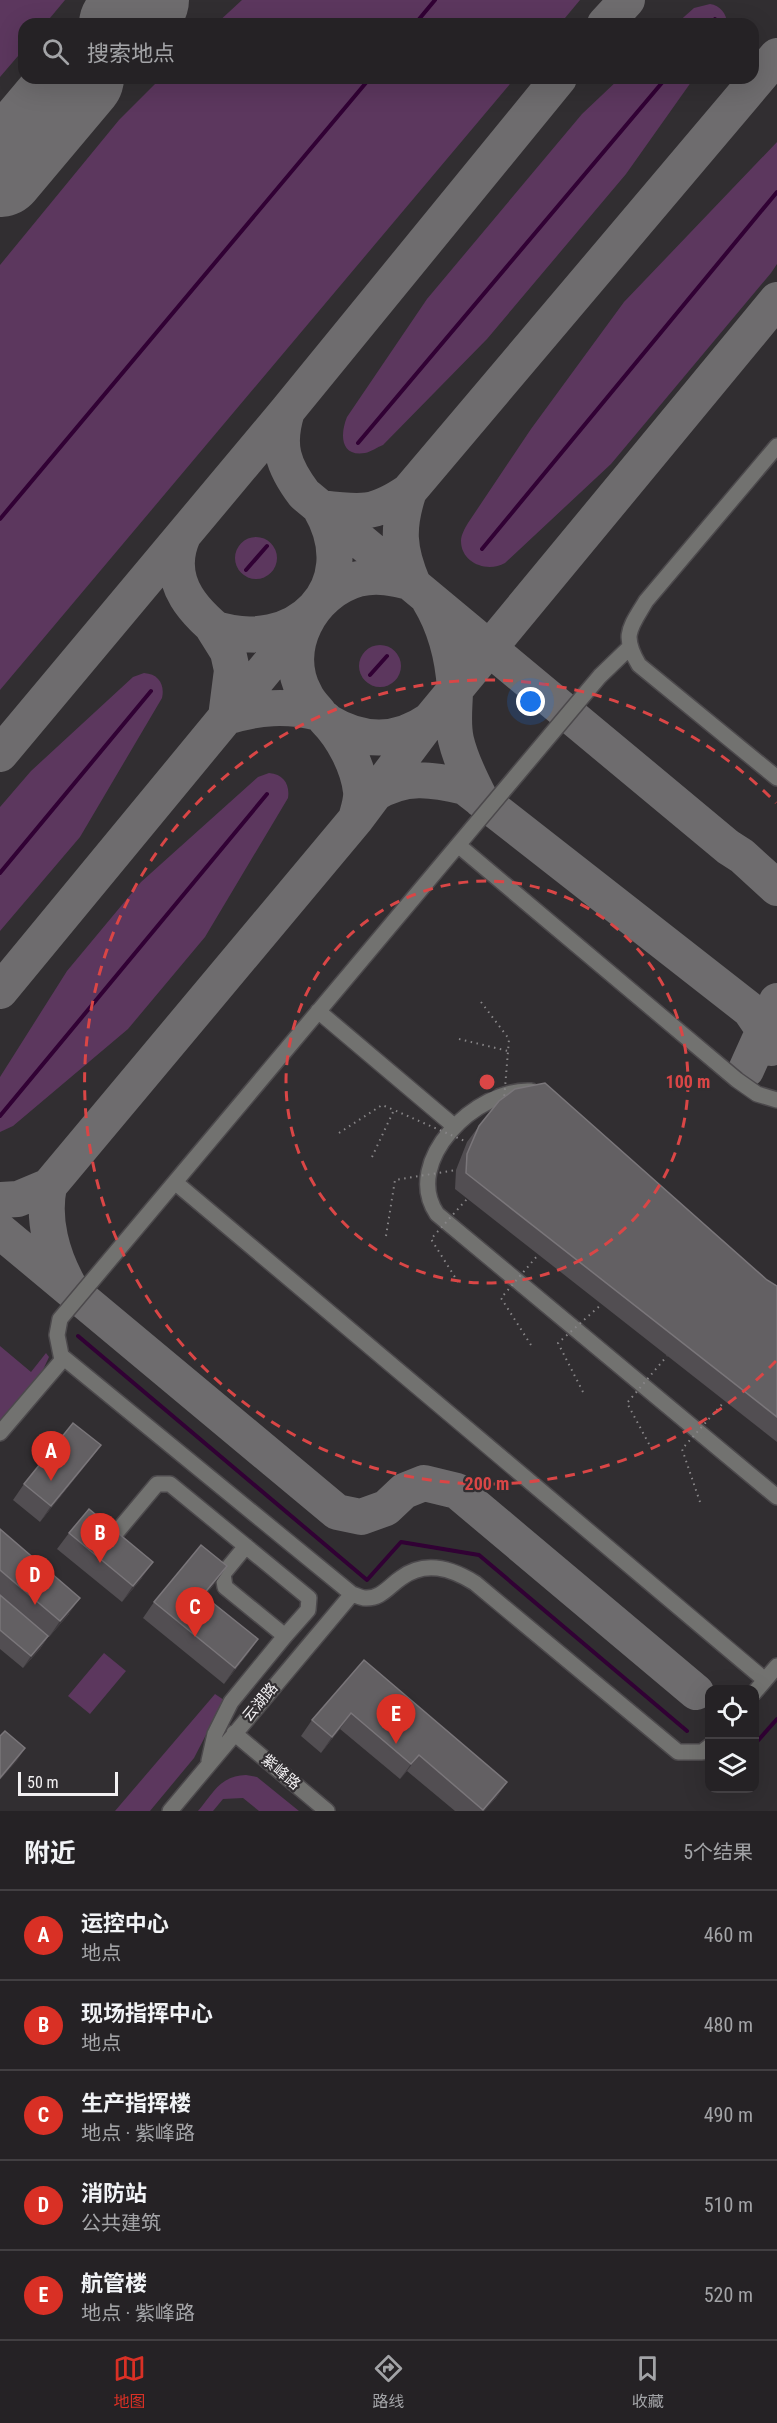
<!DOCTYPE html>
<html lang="zh">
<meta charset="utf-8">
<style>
body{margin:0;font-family:"Roboto Condensed","Noto Sans SC",sans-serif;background:#2d2a2d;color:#f1f3f6}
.controls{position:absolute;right:18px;bottom:18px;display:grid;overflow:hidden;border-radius:12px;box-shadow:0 6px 24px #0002}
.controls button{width:54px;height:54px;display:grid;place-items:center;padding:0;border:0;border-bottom:2px solid #423f42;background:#252225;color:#f1f3f6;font:30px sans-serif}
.scale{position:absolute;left:18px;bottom:15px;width:100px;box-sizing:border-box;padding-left:6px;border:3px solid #f2f0f2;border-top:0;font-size:16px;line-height:21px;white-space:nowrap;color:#f2f0f2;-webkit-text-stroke:4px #312e31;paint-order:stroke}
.you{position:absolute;left:531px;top:702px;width:21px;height:21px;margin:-15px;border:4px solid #fff;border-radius:50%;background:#1a73e8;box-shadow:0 0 0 9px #1a73e833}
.badge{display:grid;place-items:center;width:39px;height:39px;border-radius:50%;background:#d93025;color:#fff;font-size:20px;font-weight:700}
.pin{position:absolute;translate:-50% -50px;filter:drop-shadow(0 2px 3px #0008)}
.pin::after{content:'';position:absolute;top:32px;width:21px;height:18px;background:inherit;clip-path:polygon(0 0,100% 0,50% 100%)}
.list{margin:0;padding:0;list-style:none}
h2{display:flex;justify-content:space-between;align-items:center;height:78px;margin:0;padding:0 24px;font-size:26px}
h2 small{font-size:20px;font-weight:400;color:#a3a4a7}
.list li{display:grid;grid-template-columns:39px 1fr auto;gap:18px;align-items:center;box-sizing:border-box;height:90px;padding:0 24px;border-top:2px solid #423f42}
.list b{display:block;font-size:22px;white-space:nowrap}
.list p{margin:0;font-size:20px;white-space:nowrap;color:#a3a4a7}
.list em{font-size:20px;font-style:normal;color:#a3a4a7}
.icon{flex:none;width:33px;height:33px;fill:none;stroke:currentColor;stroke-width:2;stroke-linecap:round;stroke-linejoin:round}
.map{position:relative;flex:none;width:777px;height:1811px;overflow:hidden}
.search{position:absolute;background:#252225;box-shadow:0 6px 24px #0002;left:18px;right:18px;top:18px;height:66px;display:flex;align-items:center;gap:15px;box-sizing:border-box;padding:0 21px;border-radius:18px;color:#a3a4a7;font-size:22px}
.sheet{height:528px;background:#252225}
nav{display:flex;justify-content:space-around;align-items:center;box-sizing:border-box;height:84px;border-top:2px solid #423f42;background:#252225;font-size:16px;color:#a3a4a7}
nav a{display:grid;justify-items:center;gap:3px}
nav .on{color:#d93025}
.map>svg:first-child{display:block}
.green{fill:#5c375e}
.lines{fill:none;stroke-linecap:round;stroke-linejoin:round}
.stream{stroke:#310134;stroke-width:4}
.taxiway{stroke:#6e6c6e;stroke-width:36}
.runway{stroke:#6e6c6e;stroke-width:90}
.minor-casing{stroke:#4c494c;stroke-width:18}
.path{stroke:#888688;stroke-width:2;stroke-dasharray:1.5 4.5;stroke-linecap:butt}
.minor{stroke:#727270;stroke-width:15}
.path-bridge{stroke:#888688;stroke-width:2;stroke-dasharray:1.5 4.5;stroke-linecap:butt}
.wall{fill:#524e52}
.shaded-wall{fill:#3e3a3e}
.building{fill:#636063;stroke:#7a767a;stroke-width:1.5}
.ring{fill:none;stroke:#da4646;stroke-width:3;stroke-dasharray:10 8}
.labels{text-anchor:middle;stroke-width:4.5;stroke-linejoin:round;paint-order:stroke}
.street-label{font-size:15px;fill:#f2f0f2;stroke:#312e31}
.centre{fill:#da4646;stroke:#312e31;stroke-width:3}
.ring-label{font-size:18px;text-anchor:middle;font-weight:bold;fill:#da4646;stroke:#312e31;stroke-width:4.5;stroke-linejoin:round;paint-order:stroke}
</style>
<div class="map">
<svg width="777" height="1811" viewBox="0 0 777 1811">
<rect width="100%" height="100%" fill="#312e31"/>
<!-- green -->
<path class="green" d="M 0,0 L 65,0 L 45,24 L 24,24 L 24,49 L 0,77 Z
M 242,0 L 580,0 L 560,24 L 216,24 Z
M 710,4 C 720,5 727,14 727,24 L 676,24 L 694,8 Z
M 161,78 L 515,78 L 0,690 L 0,265 L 119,120 Z
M 620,78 L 694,78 L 626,174 L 487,339 L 383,445 C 377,447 371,452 365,453 C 340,457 340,434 347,417 L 427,299 L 582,114 Z
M 777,142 L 777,264 L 771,273 L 611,464 L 505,563 C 487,573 461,563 461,541 C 461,535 465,528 468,523 L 531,429 L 624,302 Z
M235 558a21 21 0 1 1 42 0a21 21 0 1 1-42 0Z
M359 666a21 21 0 1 1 42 0a21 21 0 1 1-42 0Z
M 144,673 C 159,674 165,685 162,698 L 80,837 L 0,931 L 0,807 L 31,771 L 133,677 Z
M 269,773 C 284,774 290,785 288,798 L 205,937 L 128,1029 L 13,1126 L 0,1132 L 0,1077 L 67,971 L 141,882 L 258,777 Z
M 0,1346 L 31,1372 L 46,1353 L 49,1357 L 42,1372 L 0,1421 Z
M 104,1653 L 126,1671 L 90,1714 L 68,1696 Z
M 215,1694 L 224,1700 L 194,1758 L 150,1811 L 115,1811 Z
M 246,1775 L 257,1777 L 299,1811 L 259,1811 L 243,1798 L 223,1799 L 213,1811 L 198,1811 C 214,1792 220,1776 246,1775 Z"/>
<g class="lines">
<!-- stream -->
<path class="stream" d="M 415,24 L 435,0
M 711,24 L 715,19
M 358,443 L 666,78
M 0,519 L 370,78
M 482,549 L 777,192
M 246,570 L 267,546
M 370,675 L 387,656
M 0,873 L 151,691
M 0,1116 L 267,794
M 78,1336 L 367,1580 L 401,1542 L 479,1555 L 687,1731
M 754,1745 L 777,1719"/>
<!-- taxiway -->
<path class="taxiway" d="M 138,24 L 162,0
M 605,24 L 627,0
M 48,115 L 85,78
M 287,411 C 276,446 283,466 304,494 L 728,847 L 742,856 L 777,888
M 409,491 C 397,527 398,549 413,584
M 183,536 C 162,583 197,616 232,642
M 429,600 C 446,628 453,657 455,689 C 455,706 452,723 456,740 C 461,761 471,781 481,800
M 213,628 C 295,656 366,587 320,508 C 361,513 374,515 409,491 L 777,56
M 213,628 L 228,652 L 232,670 L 226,717 C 259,707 286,705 319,713
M 319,713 C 314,707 308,701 305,694 C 280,649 311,592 358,579 C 377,574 395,578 413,583
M 325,719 C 343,737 358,766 361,791 C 362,800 358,811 356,819
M 328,722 C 363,743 397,743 430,720 L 777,300
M 0,754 L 287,411 L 559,78
M 374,794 C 405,775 431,779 465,787 L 750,1010 L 761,1026 L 771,1048
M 0,991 L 306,620
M 746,1070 L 777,1001
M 49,1186 C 42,1220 52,1256 69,1286
M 0,1200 L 18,1199 L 49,1186 L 356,819 L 430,720
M 0,1231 L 337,1512 L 361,1517 L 386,1508 L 404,1491 L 424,1483 L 457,1491 L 696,1692"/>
<!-- runway -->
<path class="runway" d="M 124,24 L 144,0
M 0,172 L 79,78"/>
<!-- minor casing -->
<g class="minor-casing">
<path id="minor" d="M 777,446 L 646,601 C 630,628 621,635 639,665 L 777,778
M 458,845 L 737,1080 L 757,1094 L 777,1100
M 318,1011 L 454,1126
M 531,1091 C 477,1088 401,1161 437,1214 L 777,1497
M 176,1183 L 765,1680
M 62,1360 L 57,1335 L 60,1319 L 568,714 L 600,676 L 629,648
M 0,1433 L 64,1358 L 352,1594 C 356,1595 361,1598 365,1598 C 381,1599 389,1586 401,1578 C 425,1560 451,1568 475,1583 L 678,1752 L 702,1752 L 710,1746
M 111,1539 L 157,1484 L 170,1484 L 309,1598 L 308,1610 L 285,1636
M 754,1693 L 777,1666
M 234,1733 L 327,1811
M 209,1761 L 215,1734 L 231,1702 L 285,1636 L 225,1587 L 223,1574 L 246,1546
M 170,1811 L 352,1594"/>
</g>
<!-- path -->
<path class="path" d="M 459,1039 L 508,1051
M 339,1133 L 382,1105 L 394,1110"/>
<!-- minor -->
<use href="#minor" class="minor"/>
<!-- path-bridge -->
<path class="path-bridge" d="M 481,1002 L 509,1039 L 504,1100
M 372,1157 L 394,1110 L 467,1142
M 386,1236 L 395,1180 L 456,1170
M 458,1282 L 431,1239 L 467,1199
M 531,1345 L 501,1298 L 538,1255
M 583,1392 L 558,1343 L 602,1304
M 649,1444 L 627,1403 L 667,1356
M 700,1502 L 682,1449 L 724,1402"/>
</g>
<!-- wall -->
<path class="wall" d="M 479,1126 L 767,1280 L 777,1286 L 777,1442 L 455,1189 L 456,1170 L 467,1142 Z
M 101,1445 L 89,1461 L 40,1522 L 13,1500 L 24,1484 Z
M 0,1529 L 69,1614 L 49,1637 L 48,1637 L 40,1649 L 23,1668 L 0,1649 Z
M 69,1533 L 142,1578 L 122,1602 L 57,1549 Z
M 216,1582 L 205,1596 L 258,1639 L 247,1655 L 224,1684 L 143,1618 L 154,1602 Z
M 364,1660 L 507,1782 L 496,1798 L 484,1811 L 455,1811 L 407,1771 L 400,1779 L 340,1729 L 321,1753 L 301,1736 L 312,1720 Z"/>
<!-- shaded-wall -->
<path class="shaded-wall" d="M 101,1445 L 89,1461 L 40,1522 L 51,1506 Z
M 153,1562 L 142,1578 L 122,1602 L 133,1586 Z
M 227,1566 L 216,1582 L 192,1611 L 203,1595 Z
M 80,1598 L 69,1614 L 49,1637 L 60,1621 Z
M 48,1636 L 40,1649 L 23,1668 L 31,1656 Z
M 258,1639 L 247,1655 L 224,1684 L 235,1668 Z
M 351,1713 L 340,1729 L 321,1753 L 332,1737 Z
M 25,1748 L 17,1761 L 0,1780 L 0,1778 Z
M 419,1755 L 407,1771 L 400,1779 L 411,1764 Z
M 507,1782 L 496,1798 L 484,1811 L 482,1811 Z"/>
<!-- building -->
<path class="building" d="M 545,1083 L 767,1280 L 777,1286 L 777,1417 L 466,1173 L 467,1154 L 479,1126 L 499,1101 L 515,1089 Z
M 73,1423 L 101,1445 L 51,1506 L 24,1484 Z
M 89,1509 L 153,1562 L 133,1586 L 69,1533 Z
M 0,1529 L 80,1598 L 60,1621 L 0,1570 Z
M 201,1545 L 227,1566 L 203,1595 L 258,1639 L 235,1668 L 154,1602 Z
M 0,1595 L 48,1636 L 31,1656 L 0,1630 Z
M 364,1660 L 507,1782 L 483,1810 L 419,1755 L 411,1764 L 351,1713 L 332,1737 L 312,1720 Z
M 5,1731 L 25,1748 L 0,1778 L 0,1736 Z"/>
<!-- distance rings -->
<g class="ring">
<circle cx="487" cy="1082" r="201"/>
<path d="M776 1361A402 402 0 1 1 776 803"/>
</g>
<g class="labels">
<!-- street labels -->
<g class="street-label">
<text transform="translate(260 1702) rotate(-50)" y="5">云湖路</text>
<text transform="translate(281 1772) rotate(40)" y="5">紫峰路</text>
</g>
</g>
<circle cx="487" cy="1082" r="9" class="centre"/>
<g class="ring-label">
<text x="688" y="1088">100 m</text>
<text x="487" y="1490">200 m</text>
</g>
</svg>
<div class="controls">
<button><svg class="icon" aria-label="locate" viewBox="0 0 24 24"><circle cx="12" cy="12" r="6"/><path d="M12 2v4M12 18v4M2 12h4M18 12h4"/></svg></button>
<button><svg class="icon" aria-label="layers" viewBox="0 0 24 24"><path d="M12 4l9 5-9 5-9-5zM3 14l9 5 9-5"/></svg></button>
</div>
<div class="scale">50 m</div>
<div class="you"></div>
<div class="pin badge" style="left:51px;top:1481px">A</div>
<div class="pin badge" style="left:100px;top:1563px">B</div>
<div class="pin badge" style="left:195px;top:1637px">C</div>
<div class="pin badge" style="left:35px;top:1605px">D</div>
<div class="pin badge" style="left:396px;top:1744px">E</div>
<div class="search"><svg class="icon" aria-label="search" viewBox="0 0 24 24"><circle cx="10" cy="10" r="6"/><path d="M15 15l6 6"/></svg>搜索地点</div>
</div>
<section class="sheet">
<h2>附近<small>5个结果</small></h2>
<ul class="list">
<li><span class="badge">A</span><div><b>运控中心</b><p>地点</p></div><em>460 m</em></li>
<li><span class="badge">B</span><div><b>现场指挥中心</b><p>地点</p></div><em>480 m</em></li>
<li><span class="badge">C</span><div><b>生产指挥楼</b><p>地点 · 紫峰路</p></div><em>490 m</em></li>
<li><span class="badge">D</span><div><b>消防站</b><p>公共建筑</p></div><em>510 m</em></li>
<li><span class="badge">E</span><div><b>航管楼</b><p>地点 · 紫峰路</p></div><em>520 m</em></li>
</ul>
</section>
<nav>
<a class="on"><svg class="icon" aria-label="map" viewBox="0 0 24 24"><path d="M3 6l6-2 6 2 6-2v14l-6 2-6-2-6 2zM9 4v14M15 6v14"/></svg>地图</a>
<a><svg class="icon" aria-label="directions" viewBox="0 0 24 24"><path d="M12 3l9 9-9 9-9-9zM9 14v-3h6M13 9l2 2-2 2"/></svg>路线</a>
<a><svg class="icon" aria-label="saved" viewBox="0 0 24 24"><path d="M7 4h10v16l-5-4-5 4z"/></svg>收藏</a>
</nav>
